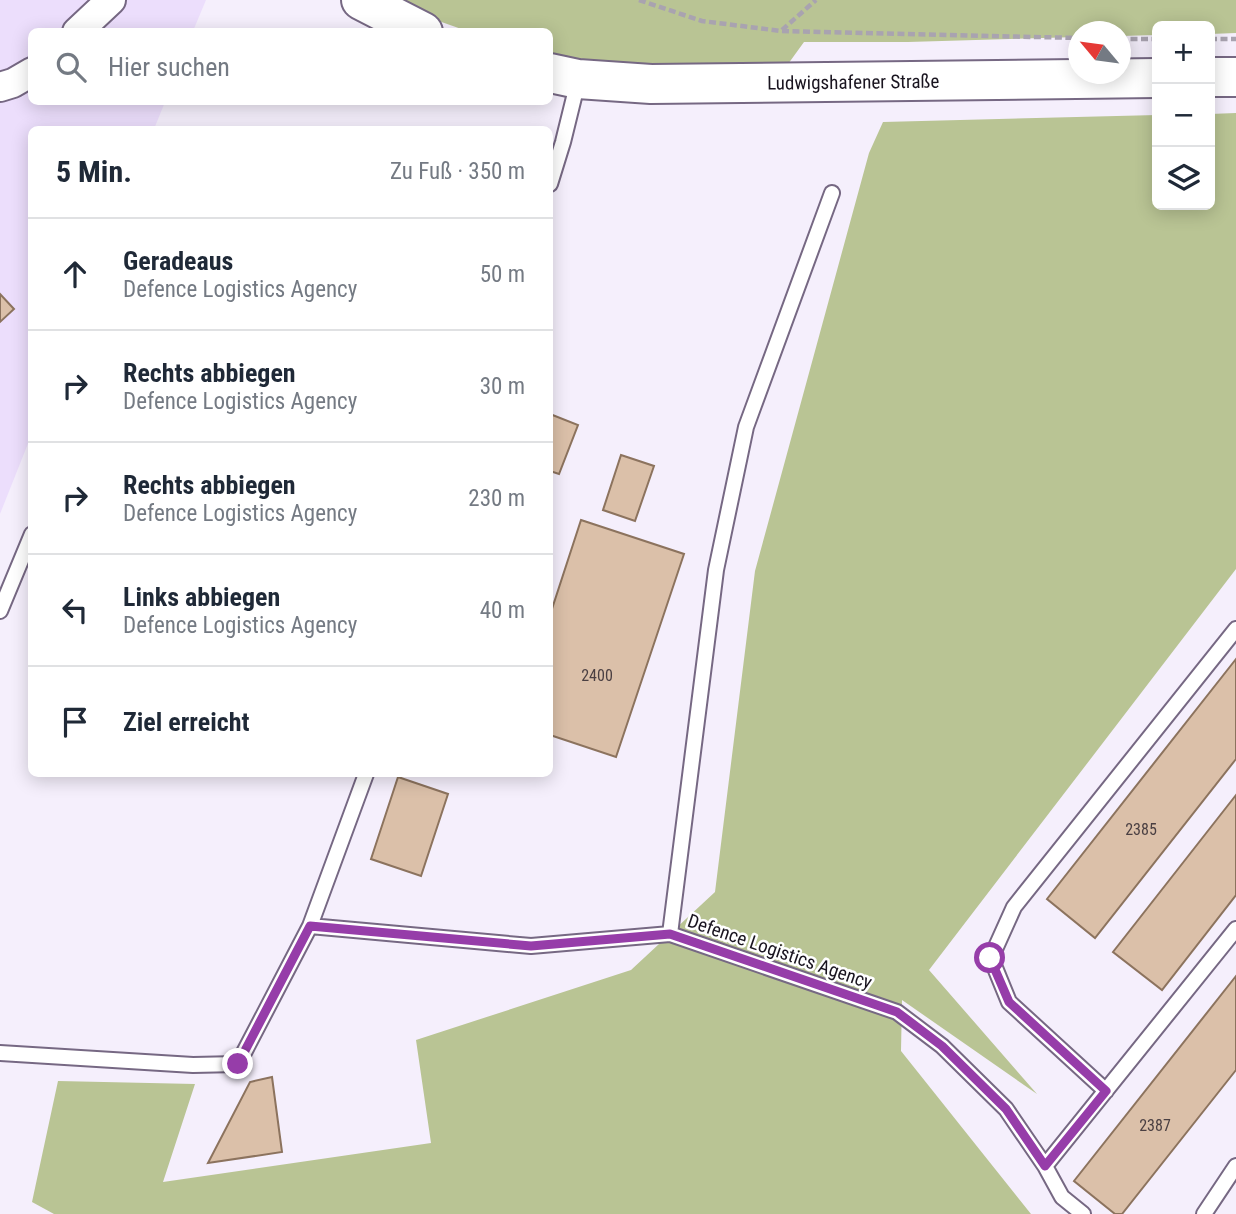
<!DOCTYPE html>
<html lang="de">
<meta charset="utf-8">
<style>
body{margin:0;font-family:"Roboto Condensed",sans-serif;background:#f2f2f3;color:#1f2937}
.controls{position:absolute;right:21px;top:21px;display:grid;overflow:hidden;border-radius:10px;box-shadow:0 4px 18px #0003}
.controls button{width:63px;height:63px;display:grid;place-items:center;padding:0;border:0;border-bottom:2px solid #e0e1e3;background:#fff;color:#1f2937;font:35px sans-serif}
.compass{position:absolute;left:1068px;top:21px;width:63px;height:63px;border-radius:50%;background:#fff;box-shadow:0 4px 18px #0003;rotate:299deg}
.stop{position:absolute;width:21px;height:21px;margin:-16px;border:5px solid #963da9;border-radius:50%;background:#fff}
.stop.end{background:#963da9;border-color:#fff;box-shadow:0 2px 7px #0008}
.list{margin:0;padding:0;list-style:none}
h2{display:flex;justify-content:space-between;align-items:center;height:91px;margin:0;padding:0 28px;font-size:30px}
h2 small{font-size:23px;font-weight:400;color:#747a83}
.list li{display:grid;grid-template-columns:46px 1fr auto;gap:21px;align-items:center;box-sizing:border-box;height:112px;padding:0 28px;border-top:2px solid #e0e1e3}
.list b{display:block;font-size:26px;white-space:nowrap}
.list p{margin:0;font-size:23px;white-space:nowrap;color:#747a83}
.list em{font-size:23px;font-style:normal;color:#747a83}
.icon{flex:none;width:38px;height:38px;fill:none;stroke:currentColor;stroke-width:2;stroke-linecap:round;stroke-linejoin:round}
.map{position:relative;flex:none;width:1236px;height:1214px;overflow:hidden}
.search{position:absolute;background:#fff;box-shadow:0 4px 18px #0003;left:28px;top:28px;width:525px;height:77px;display:flex;align-items:center;gap:18px;box-sizing:border-box;padding:0 24px;border-radius:10px;color:#747a83;font-size:26px}
.panel{position:absolute;background:#fff;box-shadow:0 4px 18px #0003;left:28px;top:126px;width:525px;height:651px;border-radius:10px}
.map>svg:first-child{display:block}
.built{fill:#ecdefc}
.forest{fill:#b9c494}
.building{fill:#dbc0a9;stroke:#8c735e;stroke-width:2}
.lines{fill:none;stroke-linecap:round;stroke-linejoin:round}
.lane-casing{stroke:#766883;stroke-width:18}
.street-casing{stroke:#766883;stroke-width:32}
.secondary-casing{stroke:#766883;stroke-width:42}
.path{stroke:#a9a3b0;stroke-width:4.5;stroke-dasharray:7 3.5;stroke-linecap:butt}
.lane{stroke:#fff;stroke-width:14}
.street{stroke:#fff;stroke-width:28}
.secondary{stroke:#fff;stroke-width:38}
.route{stroke:#963da9;stroke-width:9}
.labels{text-anchor:middle;stroke-width:5;stroke-linejoin:round;paint-order:stroke}
.number-label{font-size:16px;fill:#4a3f42}
.street-label{font-size:19px;fill:#19141f;stroke:#fff}
</style>
<div class="map">
<svg width="1236" height="1214" viewBox="0 0 1236 1214">
<rect width="100%" height="100%" fill="#f5effc"/>
<!-- built -->
<path class="built" d="M 0,0 L 206,0 L 193,31 L 32,32 L 32,102 L 165,102 L 154,129 L 32,130 L 31,436 L 0,514 Z"/>
<!-- forest -->
<path class="forest" d="M 397,0 L 1236,0 L 1236,33 L 1210,34 L 1210,26 L 1157,26 L 1157,35 L 1121,36 L 1120,32 L 1078,32 L 1078,37 L 908,42 L 804,42 L 783,71 L 600,67 L 550,56 L 550,32 L 467,31 L 416,13 Z
M 1236,113 L 1236,569 L 929,970 L 1037,1094 L 902,1000 L 901,1051 L 1031,1214 L 54,1214 L 32,1202 L 58,1081 L 195,1084 L 163,1182 L 431,1143 L 416,1040 L 631,970 L 715,892 L 755,571 L 869,153 L 883,122 L 1157,115 L 1157,205 L 1210,205 L 1210,114 Z"/>
<!-- building -->
<path class="building" d="M 0,294 L 14,309 L 0,322 Z
M 550,414 L 578,425 L 559,474 L 550,471 Z
M 621,455 L 654,466 L 635,521 L 603,510 Z
M 581,520 L 684,554 L 616,757 L 550,735 L 550,615 Z
M 1236,659 L 1236,759 L 1095,938 L 1047,899 Z
M 398,777 L 448,794 L 421,876 L 371,859 Z
M 1236,795 L 1236,895 L 1162,990 L 1113,952 Z
M 1236,976 L 1236,1070 L 1122,1214 L 1115,1214 L 1074,1181 Z
M 272,1077 L 282,1152 L 208,1163 L 250,1082 Z"/>
<g class="lines">
<!-- lane casing -->
<g class="lane-casing">
<path id="lane" d="M 550,184 L 563,142 L 578,81
M 0,611 L 32,534
M 366,774 L 310,926 L 531,946 L 670,934 L 897,1012 L 942,1046 L 1006,1109 L 1045,1166
M 670,934 L 716,570 L 746,427 L 832,193
M 0,1053 L 193,1065 L 238,1064 L 310,926
M 1106,1091 L 1009,1002 L 991,958 L 1014,907 L 1236,629
M 1083,1214 L 1062,1197 L 1045,1166 L 1236,929
M 1204,1214 L 1236,1166"/>
</g>
<!-- street casing -->
<g class="street-casing">
<path id="street" d="M 77,32 L 111,0
M 0,87 L 13,83 L 32,72"/>
</g>
<!-- secondary casing -->
<g class="secondary-casing">
<g id="secondary">
<path d="M 361,0 L 423,32"/>
<path id="s1" d="M 550,73 L 578,79 L 651,84 L 1157,78"/>
<path d="M 1210,77 L 1236,77"/>
</g>
</g>
<!-- path -->
<path class="path" d="M 639,0 L 702,21 L 781,31 L 1078,38
M 782,30 L 816,0
M 1120,39 L 1157,39
M 1210,39 L 1236,39"/>
<!-- lane -->
<use href="#lane" class="lane"/>
<!-- street -->
<use href="#street" class="street"/>
<!-- secondary -->
<use href="#secondary" class="secondary"/>
</g>
<g class="lines">
<!-- route -->
<path class="route" d="M 238,1064 L 310,926 L 531,946 L 670,934 L 897,1012 L 942,1046 L 1006,1109 L 1045,1166 L 1106,1091 L 1009,1002 L 990,958"/>
</g>
<g class="labels">
<!-- number labels -->
<g class="number-label">
<text x="597" y="681">2400</text>
<text x="1141" y="835">2385</text>
<text x="1155" y="1131">2387</text>
</g>
<!-- street labels -->
<g class="street-label">
<text dy="7" stroke="none"><textPath href="#s1" startOffset="304">Ludwigshafener Straße</textPath></text>
<text transform="translate(780 951) rotate(19)" y="7">Defence Logistics Agency</text>
</g>
</g>
</svg>
<div class="controls">
<button>+</button>
<button>−</button>
<button><svg class="icon" aria-label="layers" viewBox="0 0 24 24"><path d="M12 4l9 5-9 5-9-5zM3 14l9 5 9-5"/></svg></button>
</div>
<svg class="compass" viewBox="-18 -18 36 36"><path d="M0-13l5 13h-10z" fill="#e53935"/><path d="M0 13l5-13h-10z" fill="#747a83"/></svg>
<div class="stop" style="left:990px;top:958px"></div>
<div class="stop end" style="left:238px;top:1064px"></div>
<div class="search"><svg class="icon" aria-label="search" viewBox="0 0 24 24"><circle cx="10" cy="10" r="6"/><path d="M15 15l6 6"/></svg>Hier suchen</div>
<section class="panel">
<h2>5 Min.<small>Zu Fuß · 350 m</small></h2>
<ul class="list">
<li><svg class="icon" aria-label="ahead" viewBox="0 0 24 24"><path d="M12 20V5M6 11l6-6 6 6"/></svg><div><b>Geradeaus</b><p>Defence Logistics Agency</p></div><em>50 m</em></li>
<li><svg class="icon" aria-label="right" viewBox="0 0 24 24"><path d="M7 20v-9h11M14 6l5 5-5 5"/></svg><div><b>Rechts abbiegen</b><p>Defence Logistics Agency</p></div><em>30 m</em></li>
<li><svg class="icon" aria-label="right" viewBox="0 0 24 24"><path d="M7 20v-9h11M14 6l5 5-5 5"/></svg><div><b>Rechts abbiegen</b><p>Defence Logistics Agency</p></div><em>230 m</em></li>
<li><svg class="icon" aria-label="left" viewBox="0 0 24 24"><path d="M17 20v-9H6M10 6l-5 5 5 5"/></svg><div><b>Links abbiegen</b><p>Defence Logistics Agency</p></div><em>40 m</em></li>
<li><svg class="icon" aria-label="arrive" viewBox="0 0 24 24"><path d="M6 21V4h12l-3 4 3 4H6"/></svg><div><b>Ziel erreicht</b></div></li>
</ul>
</section>
</div>
